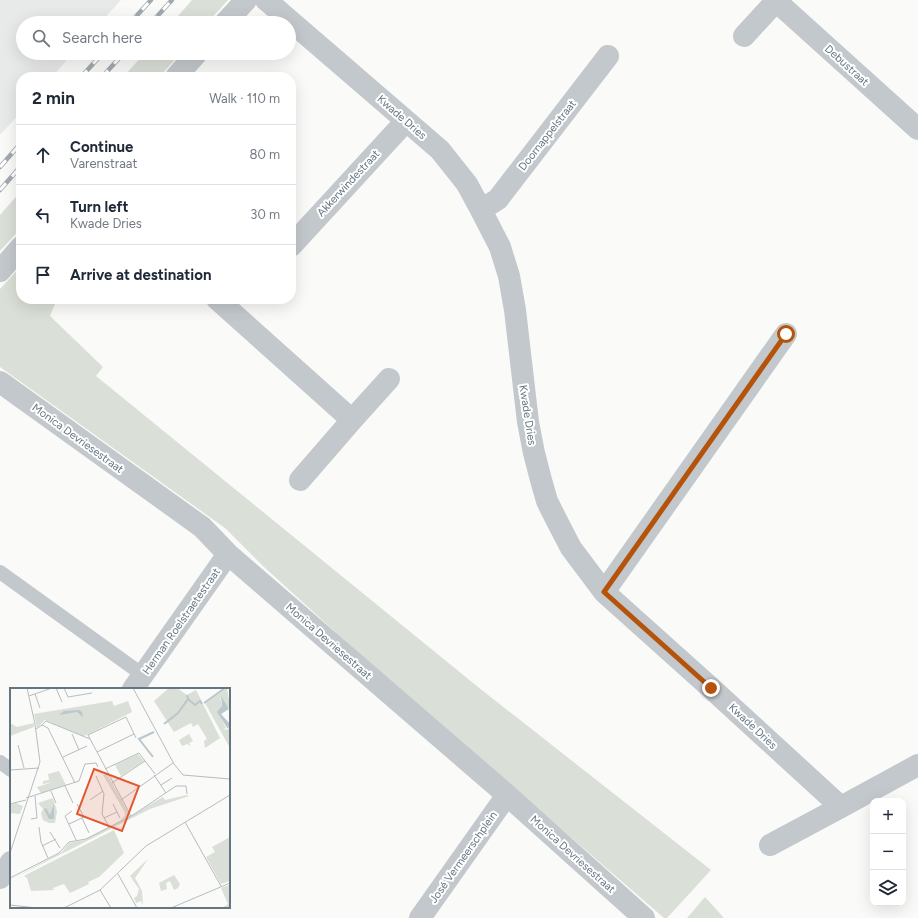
<!DOCTYPE html>
<meta charset="utf-8">
<style>
body{margin:0;font-family:Figtree,sans-serif;background:#f2f2f3;color:#1f2937}
.controls{position:absolute;right:12px;bottom:12px;display:grid;overflow:hidden;border-radius:8px;box-shadow:0 4px 16px #0002}
.controls button{width:36px;height:36px;display:grid;place-items:center;padding:0;border:0;border-bottom:1px solid #e0e1e3;background:#fff;color:#1f2937;font:20px sans-serif}
.stop{position:absolute;width:12px;height:12px;margin:-9px;border:3px solid #b45309;border-radius:50%;background:#fff}
.stop.end{background:#b45309;border-color:#fff;box-shadow:0 1px 4px #0008}
.list{margin:0;padding:0;list-style:none}
h2{display:flex;justify-content:space-between;align-items:center;height:52px;margin:0;padding:0 16px;font-size:17px}
h2 small{font-size:13px;font-weight:400;color:#747a83}
.list li{display:grid;grid-template-columns:26px 1fr auto;gap:12px;align-items:center;box-sizing:border-box;height:60px;padding:0 16px;border-top:1px solid #e0e1e3}
.list b{display:block;font-size:15px;white-space:nowrap}
.list p{margin:0;font-size:13px;white-space:nowrap;color:#747a83}
.list em{font-size:13px;font-style:normal;color:#747a83}
.icon{flex:none;width:22px;height:22px;fill:none;stroke:currentColor;stroke-width:2;stroke-linecap:round;stroke-linejoin:round}
.map{position:relative;flex:none;width:918px;height:918px;overflow:hidden}
.search{position:absolute;background:#fff;box-shadow:0 4px 16px #0002;left:16px;top:16px;width:280px;height:44px;display:flex;align-items:center;gap:10px;box-sizing:border-box;padding:0 14px;border-radius:22px;color:#747a83;font-size:15px}
.panel{position:absolute;background:#fff;box-shadow:0 4px 16px #0002;left:16px;top:72px;width:280px;height:232px;border-radius:16px}
.map>svg:first-child{display:block}
.built{fill:#e8e9e9}
.green{fill:#dadfd7}
.lines{fill:none;stroke-linecap:round;stroke-linejoin:round}
.lane{stroke:#c3c8cc;stroke-width:14}
.street{stroke:#c3c8cc;stroke-width:22}
.rail-casing{stroke:#a2aab0;stroke-width:4.5}
.rail{stroke:#fff;stroke-width:3;stroke-dasharray:9;stroke-linecap:butt}
.route{stroke:#b45309;stroke-width:5}
.labels{text-anchor:middle;stroke-width:4;stroke-linejoin:round;paint-order:stroke}
.street-label{font-size:11px;fill:#657683;stroke:#fff}
.inset-river{fill:none;stroke:#bbc7cb;stroke-width:2}
.inset-road{fill:none;stroke:#b5bdc2;stroke-width:1}
.view{fill:#e4572e;fill-opacity:0.15;stroke:#e4572e;stroke-width:2}
.inset-edge{fill:none;stroke:#657683;stroke-width:2}
</style>
<div class="map">
<svg width="918" height="918" viewBox="0 0 918 918">
<rect width="100%" height="100%" fill="#fafaf8"/>
<!-- built -->
<path class="built" d="M 0,0 L 121,0 L 100,23 L 23,23 L 23,53 L 73,53 L 52,77 L 21,77 L 21,112 L 0,135 Z"/>
<!-- green -->
<path class="green" d="M 192,0 L 228,0 L 207,23 L 172,23 Z
M 145,53 L 181,53 L 159,77 L 123,77 Z
M 21,191 L 21,228 L 0,251 L 0,215 Z
M 21,266 L 21,299 L 57,299 L 50,316 L 103,367 L 96,376 L 478,687 L 711,870 L 667,918 L 664,918 L 365,659 L 263,566 L 225,528 L 0,367 L 0,289 Z
M 705,897 L 724,918 L 687,918 Z"/>
<g class="lines">
<!-- lane -->
<path class="lane" d="M 0,572 L 143,675
M 0,762 L 11,770"/>
<!-- street -->
<path class="street" d="M 266,0 L 440,150 L 467,184 L 481,210 L 500,247 L 509,276 L 515,310 L 528,422 L 534,453 L 541,480 L 547,501 L 558,523 L 571,548 L 604,592 L 711,688 L 841,807
M 776,1 L 918,129
M 225,23 L 246,0
M 744,36 L 777,0
M 176,77 L 197,53
M 481,210 L 498,199 L 608,56
M 291,246 L 406,121
M 0,271 L 21,247
M 217,299 L 352,420
M 0,382 L 202,527 L 228,554 L 507,795 L 644,918
M 300,480 L 352,420 L 389,379
M 604,592 L 786,334
M 133,689 L 228,554
M 770,845 L 841,807 L 918,765
M 0,878 L 11,862
M 420,918 L 507,795"/>
<!-- rail casing -->
<g class="rail-casing">
<path id="rail" d="M 130,23 L 151,0
M 151,23 L 172,0
M 81,77 L 103,53
M 102,77 L 124,53
M 0,167 L 21,143
M 0,190 L 21,166"/>
</g>
<!-- rail -->
<use href="#rail" class="rail"/>
</g>
<g class="lines">
<!-- route -->
<path class="route" d="M 711,688 L 604,592 L 786,334"/>
</g>
<g class="labels">
<!-- street labels -->
<g class="street-label">
<text transform="translate(847 65) rotate(42)" y="4">Debustraat</text>
<text transform="translate(402 117) rotate(41)" y="4">Kwade Dries</text>
<text transform="translate(547 135) rotate(-52)" y="4">Doornappelstraat</text>
<text transform="translate(348 183) rotate(-47)" y="4">Akkerwindestraat</text>
<text transform="translate(528 415) rotate(81)" y="4">Kwade Dries</text>
<text transform="translate(78 438) rotate(36)" y="4">Monica Devriesestraat</text>
<text transform="translate(181 621) rotate(-55)" y="4">Herman Roelstraetestraat</text>
<text transform="translate(329 641) rotate(41)" y="4">Monica Devriesestraat</text>
<text transform="translate(753 726) rotate(43)" y="4">Kwade Dries</text>
<text transform="translate(573 854) rotate(42)" y="4">Monica Devriesestraat</text>
<text transform="translate(463 857) rotate(-55)" y="4">José Vermeerschplein</text>
</g>
</g>
<!-- overview -->
<g transform="translate(10 688)">
<rect width="220" height="220" fill="#fafaf8"/>
<path d="M 159,0 L 167,0 L 177,7 L 186,2 L 210,50 L 195,60 L 194,53 L 197,51 L 188,36 L 183,39 L 181,35 L 164,44 L 144,13 ZM 217,0 L 220,18 L 218,20 L 210,9 L 212,18 L 208,24 L 216,40 L 213,42 L 220,41 L 220,60 L 195,15 ZM 102,13 L 104,18 L 118,13 L 122,24 L 77,47 L 73,48 L 35,32 L 27,40 L 24,26 ZM 0,35 L 7,39 L 24,35 L 24,39 L 0,48 ZM 179,46 L 183,53 L 179,55 L 181,58 L 177,56 L 172,58 L 169,52 ZM 128,66 L 134,73 L 111,88 L 105,77 ZM 49,83 L 56,97 L 31,105 L 27,99 L 43,94 L 33,96 L 33,93 L 39,92 L 38,86 ZM 97,86 L 120,127 L 110,133 L 115,127 L 114,123 L 93,87 ZM 177,107 L 179,108 L 140,121 L 0,192 L 52,164 L 59,155 L 74,152 L 108,135 L 153,109 L 155,112 ZM 43,110 L 47,123 L 45,135 L 39,135 L 33,132 L 31,125 L 33,121 L 28,115 ZM 6,115 L 13,118 L 10,126 L 0,125 L 0,117 ZM 104,142 L 114,165 L 89,189 L 78,194 L 79,196 L 60,205 L 54,196 L 43,200 L 44,202 L 21,203 L 17,190 L 14,188 L 0,195 ZM 220,149 L 220,193 L 211,196 L 196,169 L 205,164 L 202,159 ZM 138,171 L 125,190 L 132,203 L 133,217 L 131,213 L 126,215 L 124,210 L 127,208 L 129,201 L 120,188 ZM 164,187 L 170,196 L 168,200 L 164,202 L 160,193 L 156,195 L 157,201 L 151,203 L 149,195 ZM 219,197 L 220,220 L 212,220 L 218,216 L 211,200 Z" fill="#dadfd7"/>
<path d="M 211,8 L 219,21 L 211,26 L 220,36 L 218,41 L 207,24 L 212,18 ZM 69,22 L 72,24 L 73,29 L 67,24 L 49,27 L 54,23 ZM 44,116 L 44,131 L 39,131 L 34,121 L 36,120 L 40,127 Z" fill="#bbc7cb"/>
<path class="inset-river" d="M 178,11 L 185,17 L 190,13 L 192,16M 194,15 L 215,0M 154,36 L 168,25 L 178,11 L 177,7M 143,69 L 129,51 L 144,44"/>
<path class="inset-road" d="M 46,0 L 52,14M 54,0 L 58,9 L 82,5M 123,0 L 164,76 L 173,87 L 220,91M 25,6 L 30,20M 19,8 L 42,0M 32,37 L 36,33 L 80,51M 26,41 L 32,37 L 38,40 L 65,95M 62,46 L 69,62M 8,57 L 14,80M 87,64 L 124,46M 53,69 L 77,58M 95,81 L 129,65 L 145,86M 0,82 L 29,80M 144,87 L 156,105M 86,88 L 94,106 L 92,126 L 99,139M 102,95 L 135,73M 151,97 L 162,90M 55,98 L 63,115M 41,103 L 46,115M 16,110 L 69,93 L 75,76 L 86,75 L 88,79M 80,112 L 93,103M 111,112 L 163,75M 0,116 L 16,112M 67,116 L 74,129M 103,116 L 110,130M 62,123 L 55,128 L 66,152M 121,128 L 78,47 L 116,29 L 126,50M 72,130 L 79,145M 94,130 L 107,124M 21,131 L 27,130 L 25,108M 175,134 L 211,198M 59,136 L 76,128M 29,139 L 31,154 L 38,170M 40,144 L 50,160M 32,158 L 46,151M 0,165 L 30,74 L 25,36 L 17,0M 108,186 L 127,220M 0,190 L 49,165 L 59,154 L 76,151 L 123,127 L 166,98 L 176,98 L 177,106M 90,202 L 101,220M 0,217 L 27,220M 54,220 L 90,202 L 136,158 L 220,107M 161,220 L 220,195"/>
<path class="view" d="M 84,81 L 129,98 L 112,143 L 67,126 Z"/>
<rect width="220" height="220" class="inset-edge"/>
</g>
</svg>
<div class="controls">
<button>+</button>
<button>−</button>
<button><svg class="icon" aria-label="layers" viewBox="0 0 24 24"><path d="M12 4l9 5-9 5-9-5zM3 14l9 5 9-5"/></svg></button>
</div>
<div class="stop" style="left:786px;top:334px"></div>
<div class="stop end" style="left:711px;top:688px"></div>
<div class="search"><svg class="icon" aria-label="search" viewBox="0 0 24 24"><circle cx="10" cy="10" r="6"/><path d="M15 15l6 6"/></svg>Search here</div>
<section class="panel">
<h2>2 min<small>Walk · 110 m</small></h2>
<ul class="list">
<li><svg class="icon" aria-label="ahead" viewBox="0 0 24 24"><path d="M12 20V5M6 11l6-6 6 6"/></svg><div><b>Continue</b><p>Varenstraat</p></div><em>80 m</em></li>
<li><svg class="icon" aria-label="left" viewBox="0 0 24 24"><path d="M17 20v-9H6M10 6l-5 5 5 5"/></svg><div><b>Turn left</b><p>Kwade Dries</p></div><em>30 m</em></li>
<li><svg class="icon" aria-label="arrive" viewBox="0 0 24 24"><path d="M6 21V4h12l-3 4 3 4H6"/></svg><div><b>Arrive at destination</b></div></li>
</ul>
</section>
</div>
